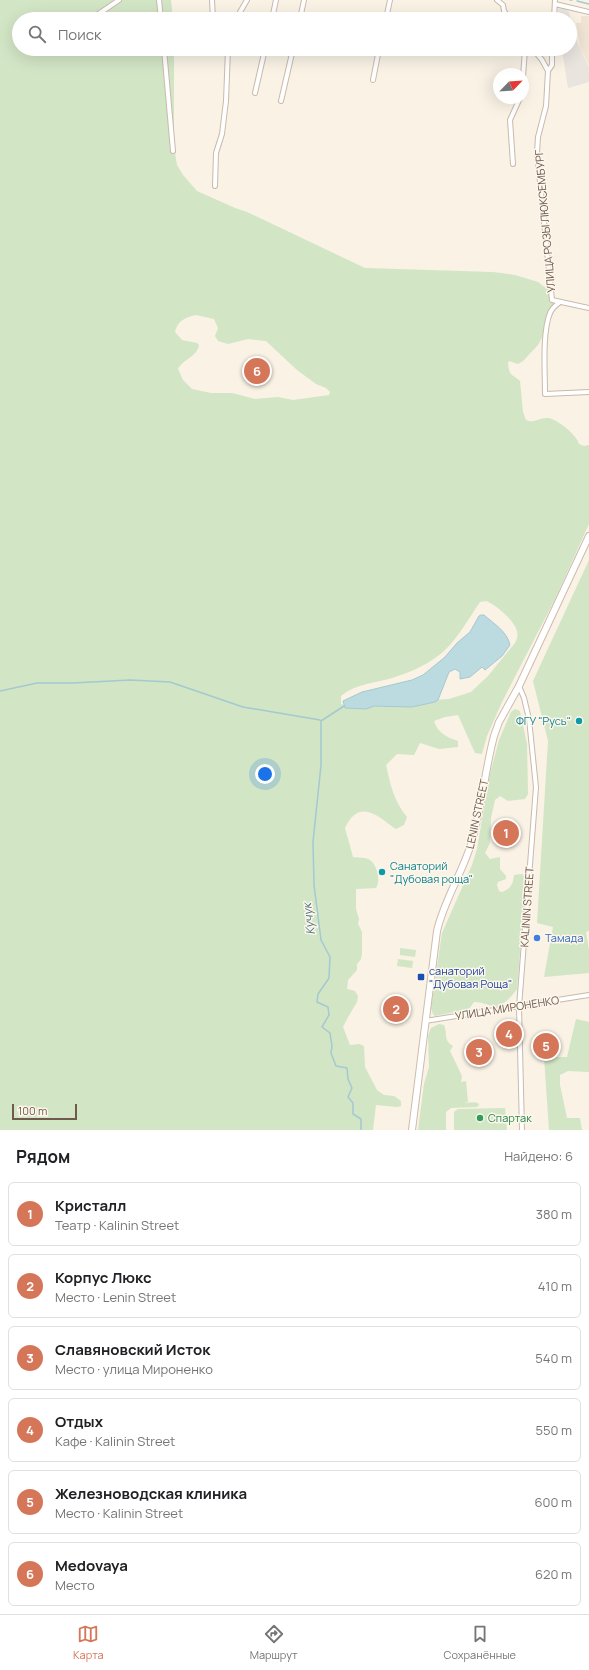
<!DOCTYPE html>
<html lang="ru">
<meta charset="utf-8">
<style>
body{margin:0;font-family:Manrope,sans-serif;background:#f6f6f6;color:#202124}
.compass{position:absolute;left:493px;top:68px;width:36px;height:36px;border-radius:50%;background:#fff;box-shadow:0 4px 16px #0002;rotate:65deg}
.scale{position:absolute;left:12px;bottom:10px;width:65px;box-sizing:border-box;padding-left:4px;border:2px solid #6f5a4d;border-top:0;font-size:11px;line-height:14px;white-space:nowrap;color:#6f5a4d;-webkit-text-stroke:3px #fdf6eb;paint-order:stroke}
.you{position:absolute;left:265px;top:774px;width:14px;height:14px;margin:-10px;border:3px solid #fff;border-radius:50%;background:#1a73e8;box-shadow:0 0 0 6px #1a73e833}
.badge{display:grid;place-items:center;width:26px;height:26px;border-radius:50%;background:#d57659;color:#fff;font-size:13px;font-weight:700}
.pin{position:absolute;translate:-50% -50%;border:2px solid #fff;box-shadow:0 1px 4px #0006}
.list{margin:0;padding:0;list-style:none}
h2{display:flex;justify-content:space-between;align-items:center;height:52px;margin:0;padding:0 16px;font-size:17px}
h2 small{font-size:13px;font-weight:400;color:#757577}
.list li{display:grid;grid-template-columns:26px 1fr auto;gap:12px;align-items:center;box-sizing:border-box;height:64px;margin:0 8px 8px;padding:0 8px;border:1px solid #e0e0e0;border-radius:6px}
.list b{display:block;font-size:15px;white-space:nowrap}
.list p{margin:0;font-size:13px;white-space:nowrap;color:#757577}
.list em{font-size:13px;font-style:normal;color:#757577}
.icon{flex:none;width:22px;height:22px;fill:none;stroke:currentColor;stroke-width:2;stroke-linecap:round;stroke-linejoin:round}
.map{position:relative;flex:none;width:589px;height:1130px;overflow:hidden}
.search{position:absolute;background:#fff;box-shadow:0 4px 16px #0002;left:12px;right:12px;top:12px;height:44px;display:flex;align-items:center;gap:10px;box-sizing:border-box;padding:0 14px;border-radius:22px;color:#757577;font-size:15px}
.sheet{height:484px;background:#fff}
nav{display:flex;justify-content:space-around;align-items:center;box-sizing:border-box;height:56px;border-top:1px solid #e0e0e0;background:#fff;font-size:11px;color:#757577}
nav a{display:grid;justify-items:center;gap:2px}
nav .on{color:#d57659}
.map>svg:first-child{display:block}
.residential{fill:#f0e4d4}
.industrial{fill:#eae4df}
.green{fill:#d2e5c5;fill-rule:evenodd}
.water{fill:#bcdbe0;stroke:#a4c9d1}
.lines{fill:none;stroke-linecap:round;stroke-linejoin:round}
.stream{stroke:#a4c9d1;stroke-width:1.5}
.street-casing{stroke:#c9baad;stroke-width:6}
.secondary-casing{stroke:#cebcae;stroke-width:8}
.street{stroke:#fff;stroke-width:4}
.secondary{stroke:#fff;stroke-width:6}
.culture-dot{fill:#0f9aa8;stroke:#fdf6eb;stroke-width:1.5}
.shop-dot{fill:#3f7fe0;stroke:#fdf6eb;stroke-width:1.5}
.transit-dot{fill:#1a4fb4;stroke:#fdf6eb;stroke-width:1.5}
.leisure-dot{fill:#2e9e5b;stroke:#fdf6eb;stroke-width:1.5}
.labels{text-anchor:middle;stroke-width:3;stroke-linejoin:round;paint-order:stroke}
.street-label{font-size:11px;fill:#6f5a4d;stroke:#fdf6eb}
.culture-label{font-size:11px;fill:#0d838f;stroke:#fdf6eb;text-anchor:end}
.shop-label{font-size:11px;fill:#366cbe;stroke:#fdf6eb;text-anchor:start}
.transit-label{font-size:11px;fill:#164399;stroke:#fdf6eb;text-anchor:start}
.leisure-label{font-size:11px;fill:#27864d;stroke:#fdf6eb;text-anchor:start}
.water-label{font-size:12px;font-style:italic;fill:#4a7680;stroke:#fdf6eb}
</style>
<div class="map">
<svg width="589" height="1130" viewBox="0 0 589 1130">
<rect width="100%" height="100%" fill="#f9f2e5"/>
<!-- residential -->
<path class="residential" d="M 581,16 L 589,16 L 589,65 L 580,47 L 576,23 L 581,23 Z"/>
<!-- industrial -->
<path class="industrial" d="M 564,8 L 569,12 L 576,39 L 589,67 L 589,82 L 568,88 L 562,49 L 570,49 L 570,19 L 558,19 L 558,9 Z"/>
<!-- green -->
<path class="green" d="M 0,0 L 171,0 L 173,19 L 19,19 L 19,49 L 174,49 L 174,147 L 177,165 L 183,175 L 197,191 L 235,208 L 247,212 L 365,268 L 493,272 L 515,275 L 538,282 L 551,292 L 555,303 L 554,312 L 545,332 L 538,345 L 523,361 L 518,364 L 509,361 L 508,363 C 509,376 512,374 520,381 L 523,412 L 526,420 C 534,424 540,417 548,418 C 557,419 577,435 579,444 L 584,446 L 589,445 L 589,524 L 555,599 L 502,702 L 487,736 L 482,754 L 475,753 L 458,715 L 445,717 L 434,721 C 438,733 446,737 458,741 L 458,747 L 439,749 L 420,743 L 414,755 L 397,754 L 386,765 C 390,783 394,802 407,817 L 404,825 L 396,829 C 384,821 366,802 352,817 C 349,820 347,824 345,828 L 353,857 C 358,858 366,857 370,860 C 377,865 381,880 376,888 L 356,889 L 356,909 L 359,919 L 358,924 L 362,932 L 362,953 L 361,959 L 357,964 L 357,970 L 348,980 L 347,989 L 355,991 L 358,996 L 357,1002 L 347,1019 L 343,1027 L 350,1045 L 359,1044 L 364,1046 L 365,1067 L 377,1090 L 384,1095 L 394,1096 L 401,1101 L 401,1106 L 397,1107 L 376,1105 L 373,1130 L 0,1130 ZM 196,315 L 214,319 L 218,328 L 215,336 L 218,341 L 228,344 L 248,339 L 266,341 L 297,370 L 316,384 L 326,388 L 330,392 L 329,395 L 293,400 L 278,397 L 255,399 L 232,393 L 211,393 L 192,389 L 183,380 L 178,369 C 183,359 197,357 199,345 L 197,343 L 182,340 L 175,332 C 177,321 186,317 196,315 ZM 486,601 C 495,604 515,621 517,631 C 518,636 517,639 515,643 L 488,676 L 471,692 L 449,699 L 347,706 L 341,704 L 341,696 C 355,684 375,683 392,678 C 411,672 432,663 446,649 C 457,639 471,615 480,602 Z
M 589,560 L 589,931 L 586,932 L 589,950 L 589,973 L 544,977 L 553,927 L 537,923 L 548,741 L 533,681 Z
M 515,709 L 520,711 L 527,744 L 528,794 L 525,799 L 508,801 L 500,796 L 495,800 L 491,818 L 490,843 L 485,853 L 490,859 L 500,857 L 500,869 L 506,876 L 506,879 L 498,882 L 497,885 L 499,891 L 502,892 C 510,889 513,885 514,875 L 522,874 L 526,878 L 517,989 C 512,996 504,1006 494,1006 C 486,1005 483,1002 474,1002 L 469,1009 L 435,1016 L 433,1014 L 431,1008 L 442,933 L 472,865 L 477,849 L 490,774 L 499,740 L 511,712 Z
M 400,948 L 416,950 L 415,957 L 400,955 Z
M 398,959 L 413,961 L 412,968 L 397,966 Z
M 576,1019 L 589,1022 L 589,1072 L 568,1071 L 560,1075 L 560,1085 L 567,1118 L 580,1118 L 582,1130 L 549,1130 L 544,1057 L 567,1057 Z
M 439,1024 L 444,1025 C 448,1035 443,1040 453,1046 L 450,1051 L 462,1076 L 461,1082 L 466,1081 L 468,1102 L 464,1102 C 468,1104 473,1101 478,1103 L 479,1105 L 477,1107 L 451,1108 L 446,1112 L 446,1130 L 418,1130 L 424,1084 L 429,1067 L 428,1036 L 431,1028 Z
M 505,1108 L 507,1130 L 454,1130 L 454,1112 L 458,1109 Z"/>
<!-- water -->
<path class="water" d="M 481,615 L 484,615 C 494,624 507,631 510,645 L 502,656 L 485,670 L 482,667 L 470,677 L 460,679 L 460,672 L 455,669 L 449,672 L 438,700 L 435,702 L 412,707 L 374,706 L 366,709 L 345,708 L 343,701 L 362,692 L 412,680 L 423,675 L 445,657 L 457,643 L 470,632 L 479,616 Z"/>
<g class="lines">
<!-- stream -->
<path class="stream" d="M 570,0 L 572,0
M 577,1 L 589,4
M 0,691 L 37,683 L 73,683 L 130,680 L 170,682 L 243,707 L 320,720
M 344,706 L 321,721 L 321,765 L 313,842 L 314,885 L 321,940 L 330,957 L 329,978 L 318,994 L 317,1002 L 328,1007 L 329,1015 L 322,1027 L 330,1033 L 332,1046 L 331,1053 L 336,1066 L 347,1068 L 348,1079 L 352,1088 L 348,1097 L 353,1103 L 353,1114 L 361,1119 L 361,1130"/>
<!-- street casing -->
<g class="street-casing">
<path id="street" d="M 159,0 L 161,19
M 212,0 L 213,19
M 497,0 L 503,5 L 504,11 L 510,19
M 555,4 L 589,12
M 91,19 L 119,0
M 236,19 L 247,0
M 272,19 L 276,0
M 300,19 L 304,0
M 386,19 L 390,0
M 554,19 L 555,0
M 164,49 L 173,151
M 533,49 L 542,60 L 548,71
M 552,49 L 552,65 L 548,71 L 546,106 L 538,137 L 537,153 L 552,300 L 589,308
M 523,77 L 525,49
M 373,80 L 379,49
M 255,93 L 265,49
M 281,101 L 293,49
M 513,164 L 510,120 L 520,98
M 215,186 L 216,153 L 222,134 L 226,101 L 228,49
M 560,302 C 556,305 552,308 550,313 C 542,333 545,371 545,394 L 589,392
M 519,686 L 524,698 L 529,719 L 536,787 L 519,1007 L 522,1130
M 425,1021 L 589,995"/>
</g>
<!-- secondary casing -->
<g class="secondary-casing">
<path id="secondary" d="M 412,1130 L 437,931 C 444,900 463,872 472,841 C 482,806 485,770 494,736 L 499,722 L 519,686 L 589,536"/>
</g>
<!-- street -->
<use href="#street" class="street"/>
<!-- secondary -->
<use href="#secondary" class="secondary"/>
</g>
<!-- markers -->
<g class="culture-dot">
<circle cx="579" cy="721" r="4"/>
<circle cx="382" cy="872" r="4"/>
</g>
<circle class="shop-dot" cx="537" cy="938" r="4"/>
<rect class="transit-dot" x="417" y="973" width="8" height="8" rx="2"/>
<circle class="leisure-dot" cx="480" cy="1118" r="4"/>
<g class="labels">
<!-- street labels -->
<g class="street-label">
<text transform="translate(545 221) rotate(-95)" y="4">УЛИЦА РОЗЫ ЛЮКСЕМБУРГ</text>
<text transform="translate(477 814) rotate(-78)" y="4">LENIN STREET</text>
<text transform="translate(527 907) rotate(-86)" y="4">KALININ STREET</text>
<text transform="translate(507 1008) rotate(-9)" y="4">УЛИЦА МИРОНЕНКО</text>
</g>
<!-- culture labels -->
<g class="culture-label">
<text x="571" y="725">ФГУ "Русь"</text>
<text x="390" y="870" text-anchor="start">Санаторий<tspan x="390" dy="13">"Дубовая роща"</tspan></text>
</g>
<!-- shop labels -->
<g class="shop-label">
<text x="545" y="942">Тамада</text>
</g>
<!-- transit labels -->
<g class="transit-label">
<text x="429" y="975">санаторий<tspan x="429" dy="13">"Дубовая Роща"</tspan></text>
</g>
<!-- leisure labels -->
<g class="leisure-label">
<text x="488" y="1122">Спартак</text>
</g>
<!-- water labels -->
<g class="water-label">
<text transform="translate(309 919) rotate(-97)" y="4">Кучук</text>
</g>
</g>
</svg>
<svg class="compass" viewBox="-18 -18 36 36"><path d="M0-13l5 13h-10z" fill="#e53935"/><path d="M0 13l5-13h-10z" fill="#757577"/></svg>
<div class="scale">100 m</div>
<div class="you"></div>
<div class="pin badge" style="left:506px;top:833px">1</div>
<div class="pin badge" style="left:396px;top:1009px">2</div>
<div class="pin badge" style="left:479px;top:1052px">3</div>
<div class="pin badge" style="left:509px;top:1034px">4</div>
<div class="pin badge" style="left:546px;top:1046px">5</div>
<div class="pin badge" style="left:257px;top:371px">6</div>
<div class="search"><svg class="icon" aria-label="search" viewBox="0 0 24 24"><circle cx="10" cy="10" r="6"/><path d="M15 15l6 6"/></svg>Поиск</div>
</div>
<section class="sheet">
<h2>Рядом<small>Найдено: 6</small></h2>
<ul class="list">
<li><span class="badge">1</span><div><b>Кристалл</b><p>Театр · Kalinin Street</p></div><em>380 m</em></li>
<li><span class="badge">2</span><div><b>Корпус Люкс</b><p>Место · Lenin Street</p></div><em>410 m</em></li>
<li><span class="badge">3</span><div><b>Славяновский Исток</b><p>Место · улица Мироненко</p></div><em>540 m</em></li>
<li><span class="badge">4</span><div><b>Отдых</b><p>Кафе · Kalinin Street</p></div><em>550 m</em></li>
<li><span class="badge">5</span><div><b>Железноводская клиника</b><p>Место · Kalinin Street</p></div><em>600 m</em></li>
<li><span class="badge">6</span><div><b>Medovaya</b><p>Место</p></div><em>620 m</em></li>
</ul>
</section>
<nav>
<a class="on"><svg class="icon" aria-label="map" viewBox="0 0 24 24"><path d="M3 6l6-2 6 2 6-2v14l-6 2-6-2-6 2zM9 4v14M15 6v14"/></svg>Карта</a>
<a><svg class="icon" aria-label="directions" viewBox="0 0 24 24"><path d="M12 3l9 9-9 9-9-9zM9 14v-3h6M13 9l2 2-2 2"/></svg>Маршрут</a>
<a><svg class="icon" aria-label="saved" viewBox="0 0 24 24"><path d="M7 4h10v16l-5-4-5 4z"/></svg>Сохранённые</a>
</nav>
